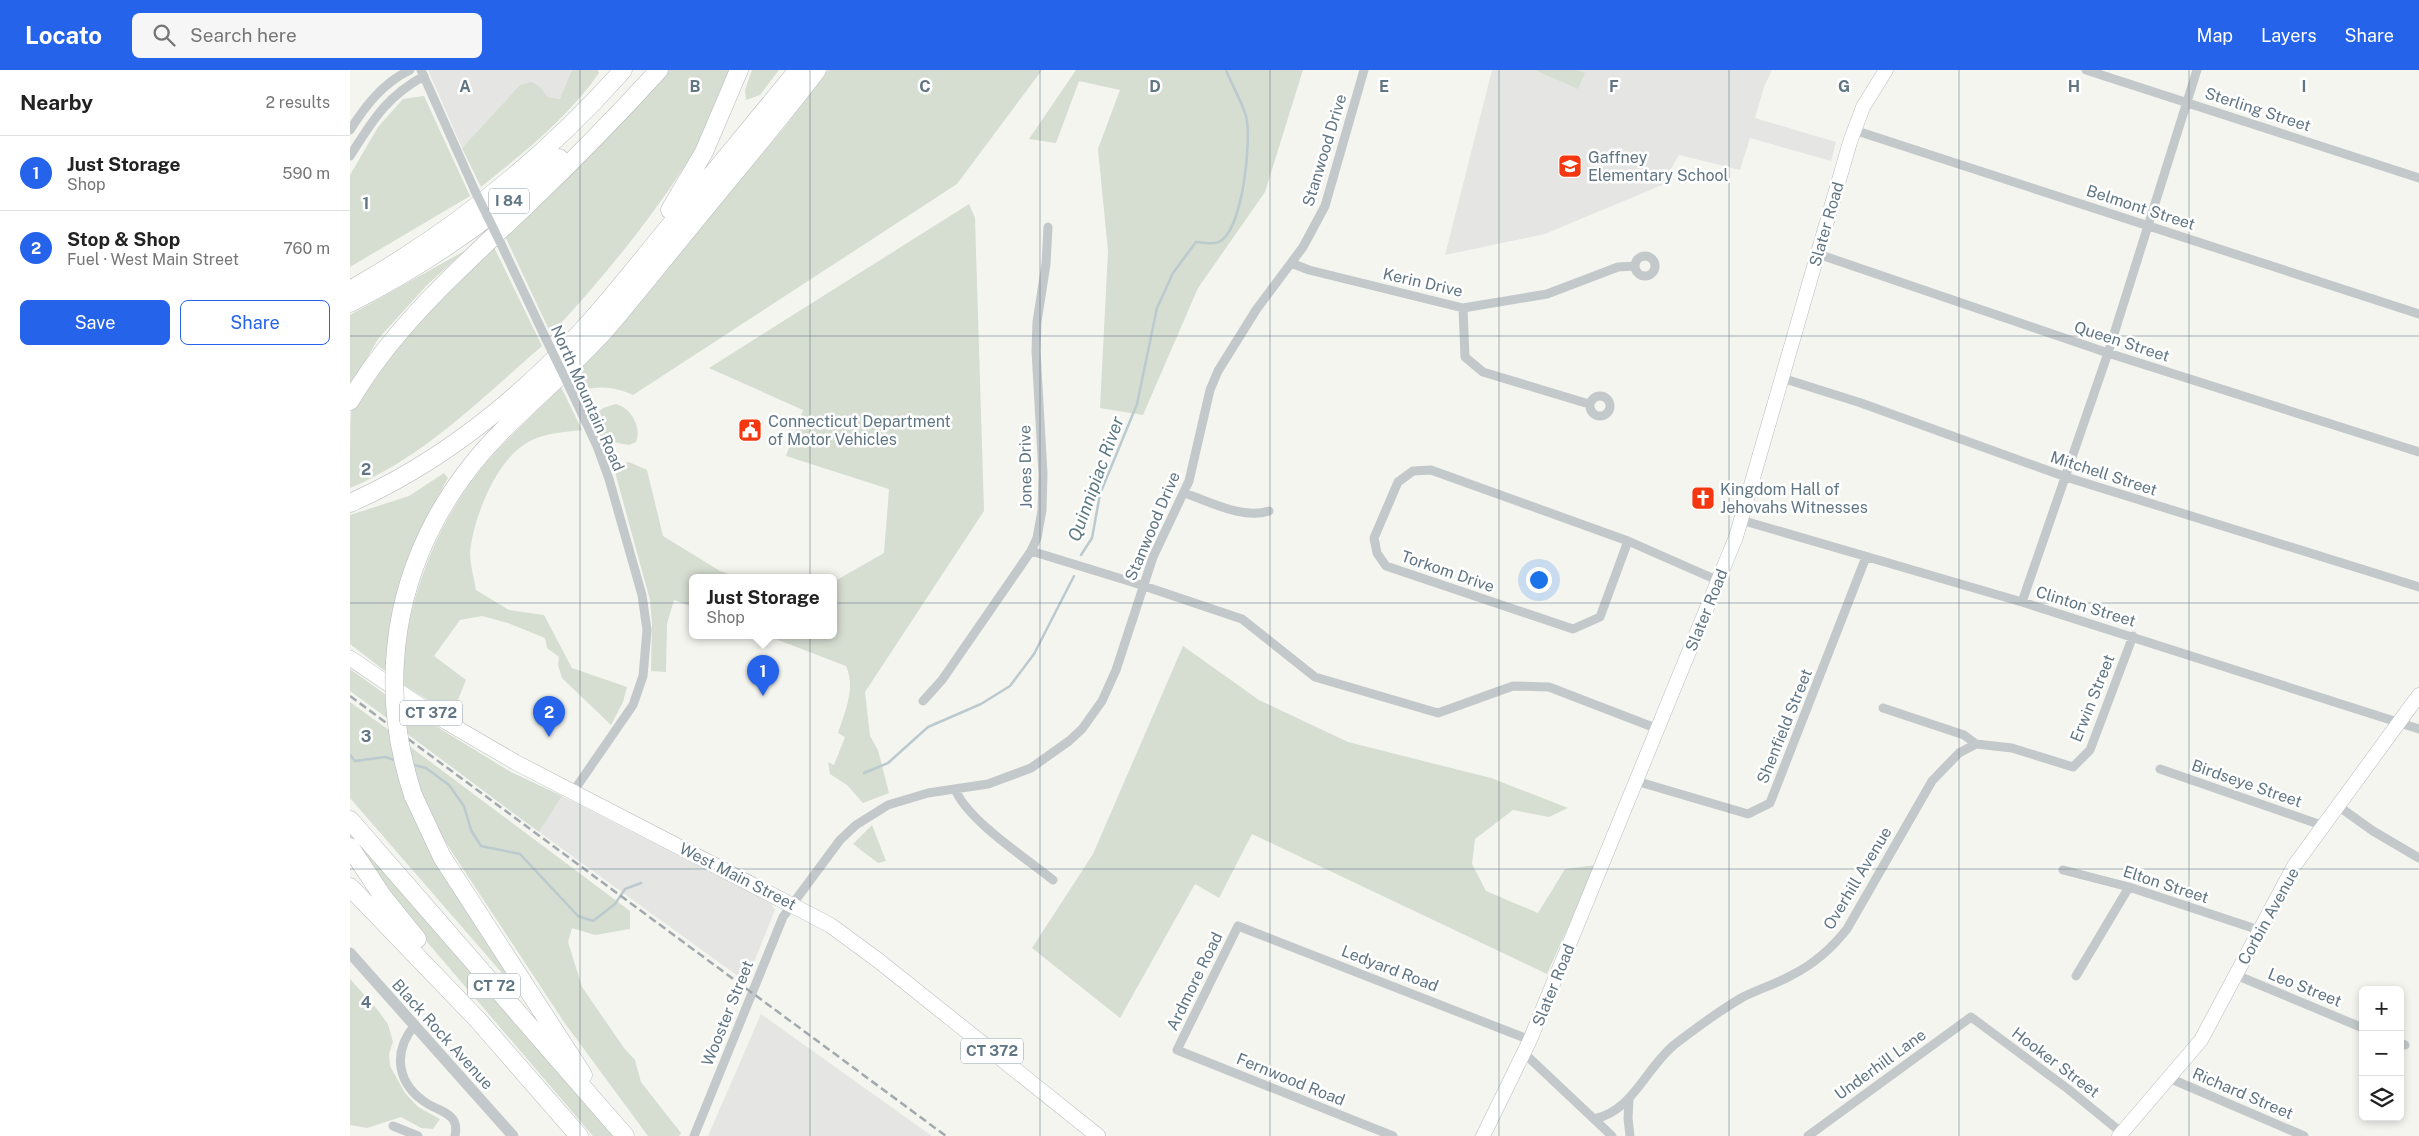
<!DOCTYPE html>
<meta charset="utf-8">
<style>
body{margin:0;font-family:"Public Sans",sans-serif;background:#f6f6f6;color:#222}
.controls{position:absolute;right:15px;bottom:15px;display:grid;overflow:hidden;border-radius:8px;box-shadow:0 2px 8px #0003}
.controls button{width:45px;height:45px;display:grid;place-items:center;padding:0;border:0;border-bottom:1px solid #e0e0e0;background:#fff;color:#222;font:25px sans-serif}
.you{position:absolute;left:1188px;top:509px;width:18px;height:18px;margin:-12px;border:4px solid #fff;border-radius:50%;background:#1a73e8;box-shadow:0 0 0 8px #1a73e833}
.badge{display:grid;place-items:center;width:32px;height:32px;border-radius:50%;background:#2563eb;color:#fff;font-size:16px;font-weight:700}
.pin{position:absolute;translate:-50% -41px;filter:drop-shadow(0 1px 2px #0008)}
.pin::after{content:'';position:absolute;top:26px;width:18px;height:15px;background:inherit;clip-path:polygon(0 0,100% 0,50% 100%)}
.popup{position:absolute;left:339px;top:504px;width:148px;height:65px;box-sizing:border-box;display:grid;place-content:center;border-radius:8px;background:#fff;filter:drop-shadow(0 1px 4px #0005);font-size:16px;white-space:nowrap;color:#767676}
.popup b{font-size:19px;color:#222}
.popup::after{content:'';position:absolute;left:50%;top:100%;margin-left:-10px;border:10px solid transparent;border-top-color:#fff}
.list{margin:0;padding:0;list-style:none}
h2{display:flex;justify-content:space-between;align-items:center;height:65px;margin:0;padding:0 20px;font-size:21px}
h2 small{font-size:16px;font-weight:400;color:#767676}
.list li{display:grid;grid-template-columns:32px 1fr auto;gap:15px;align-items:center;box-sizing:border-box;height:75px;padding:0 20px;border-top:1px solid #e0e0e0}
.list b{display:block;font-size:19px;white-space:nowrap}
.list p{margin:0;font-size:16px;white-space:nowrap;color:#767676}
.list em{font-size:16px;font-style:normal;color:#767676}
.actions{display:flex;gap:10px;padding:15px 20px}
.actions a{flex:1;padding:11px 0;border:1px solid #2563eb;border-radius:8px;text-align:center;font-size:18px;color:#2563eb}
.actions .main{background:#2563eb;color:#fff}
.icon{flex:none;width:28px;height:28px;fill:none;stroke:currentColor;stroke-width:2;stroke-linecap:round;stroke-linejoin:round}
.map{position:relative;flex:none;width:2069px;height:1066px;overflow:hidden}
header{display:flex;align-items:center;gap:30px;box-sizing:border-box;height:70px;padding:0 25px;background:#2563eb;color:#fff}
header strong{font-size:24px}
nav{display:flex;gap:28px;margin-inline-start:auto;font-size:18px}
.search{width:350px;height:45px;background:#f6f6f6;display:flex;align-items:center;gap:12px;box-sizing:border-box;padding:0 18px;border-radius:8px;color:#767676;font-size:19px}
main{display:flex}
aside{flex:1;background:#fff}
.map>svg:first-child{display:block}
.built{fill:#e5e6e4}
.green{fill:#d6ddd1}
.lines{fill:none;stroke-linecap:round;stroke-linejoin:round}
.stream{stroke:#bbcace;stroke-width:2.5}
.secondary-casing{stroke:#b5bbbf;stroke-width:15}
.primary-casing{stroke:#b6bbbe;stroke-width:16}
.motorway-casing{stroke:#b5b9bc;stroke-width:19}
.minor{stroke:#c3c8ca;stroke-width:9}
.tertiary{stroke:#c3c8ca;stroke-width:11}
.secondary{stroke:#fff;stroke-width:14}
.primary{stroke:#fff;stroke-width:15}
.motorway{stroke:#fff;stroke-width:18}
.rail{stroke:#a3aaaf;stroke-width:2.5;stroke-dasharray:8 4;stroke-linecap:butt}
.motorway-bridge-casing{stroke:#b5b9bc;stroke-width:19;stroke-linecap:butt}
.minor-bridge{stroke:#c3c8ca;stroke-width:9}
.motorway-bridge{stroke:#fff;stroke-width:18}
.grid{fill:none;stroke:#607684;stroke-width:1;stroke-opacity:0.55}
.labels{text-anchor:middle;stroke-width:5;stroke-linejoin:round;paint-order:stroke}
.shield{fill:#fff;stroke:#909fa9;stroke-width:1}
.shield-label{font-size:15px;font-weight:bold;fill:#607684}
.street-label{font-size:16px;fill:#607684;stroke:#fff}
.poi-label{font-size:16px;fill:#607684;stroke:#fff;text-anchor:start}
.water-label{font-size:18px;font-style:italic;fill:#5b7a82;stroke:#fff}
.grid-label{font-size:16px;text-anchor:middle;font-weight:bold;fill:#607684;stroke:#fff;stroke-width:5;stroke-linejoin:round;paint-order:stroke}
</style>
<header>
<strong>Locato</strong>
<div class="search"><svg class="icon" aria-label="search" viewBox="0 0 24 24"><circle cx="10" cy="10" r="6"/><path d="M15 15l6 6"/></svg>Search here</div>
<nav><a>Map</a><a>Layers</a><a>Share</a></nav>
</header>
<main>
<aside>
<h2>Nearby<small>2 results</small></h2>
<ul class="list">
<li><span class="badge">1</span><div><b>Just Storage</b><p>Shop</p></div><em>590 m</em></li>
<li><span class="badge">2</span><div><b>Stop &amp; Shop</b><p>Fuel · West Main Street</p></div><em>760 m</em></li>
</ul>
<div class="actions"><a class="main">Save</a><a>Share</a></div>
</aside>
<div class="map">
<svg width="2069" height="1066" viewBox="0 0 2069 1066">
<rect width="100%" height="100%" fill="#f5f5f0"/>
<!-- built -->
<path class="built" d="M 78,0 L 222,0 L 211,29 L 198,27 L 189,16 L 170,15 L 112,78 Z
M 1142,0 L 1422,0 L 1414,17 L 1405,48 L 1486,72 L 1481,91 L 1400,68 L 1390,100 L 1329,85 L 1312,115 L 1195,164 L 1095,185 Z
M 212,726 L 421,833 L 425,840 L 396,912 L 189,762 Z
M 411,944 L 582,1066 L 358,1066 Z"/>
<!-- green -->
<path class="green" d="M 222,0 L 248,0 L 249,3 C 217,49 174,82 131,117 L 112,78 L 170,15 L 181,12 L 189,16 L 198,27 L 210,29 Z
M 317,0 L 381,0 C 369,26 360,56 345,80 C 304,146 254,207 201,264 L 154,164 Z
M 402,0 L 429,0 L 410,25 L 396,30 L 395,20 Z
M 478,0 L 692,0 L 607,114 L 283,325 C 267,318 252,315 235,320 L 229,301 L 434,58 Z
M 726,0 L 953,0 L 915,122 L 848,218 L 793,345 L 750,338 L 758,181 L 748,79 L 770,20 L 729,11 L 706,73 L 679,69 Z
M 1185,0 L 1228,0 L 1235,3 L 1228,19 Z
M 74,26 L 120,126 L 0,197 L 0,105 L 28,57 L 53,29 Z
M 619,134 L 625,148 L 634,441 L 515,622 L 520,666 L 528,680 L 539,723 L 513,733 L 497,715 L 480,704 L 478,692 L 484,695 L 495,667 L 488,663 C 495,641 506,618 496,596 L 415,565 L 483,565 L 483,512 L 534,483 L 539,419 L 436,386 L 453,340 L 359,298 Z
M 142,173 L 192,276 C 133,327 73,388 0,418 C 0,403 0,352 1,342 C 23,283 98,218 142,173 Z
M 116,180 L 77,215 L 28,269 L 0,318 L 0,245 Z
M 211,317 L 232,360 C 214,362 196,363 180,371 C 148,387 126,442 121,475 C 118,489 124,507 126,520 L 159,540 L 194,545 L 222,598 L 277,617 L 273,632 L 261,655 L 212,608 L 208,595 L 209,587 L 197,578 L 195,568 L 158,553 L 132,546 L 110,550 L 84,586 L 116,610 L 102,645 L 52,614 C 54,533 87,448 141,387 C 163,363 188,340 211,317 Z
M 266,334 C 281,338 292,357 286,372 L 279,375 L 252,370 L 242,348 L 253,338 Z
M 279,392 L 297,400 L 313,466 L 370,501 L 387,507 L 343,507 L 343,537 L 324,530 L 317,554 L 316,602 L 301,601 L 302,553 L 300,530 L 263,395 Z
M 94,403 L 98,408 C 64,468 54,537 39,604 L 0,574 L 0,445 L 59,426 Z
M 833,576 L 909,630 L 998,672 L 1141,708 L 1218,738 L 1199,747 L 1163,740 L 1125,769 L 1122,794 L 1136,821 L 1188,843 L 1215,799 L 1246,795 L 1197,904 L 902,764 L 869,828 L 845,814 L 770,948 L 682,878 L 743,784 Z
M 0,599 L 39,627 L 41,651 L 0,621 Z
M 0,632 L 43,663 L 49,693 L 164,911 L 158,910 L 0,728 Z
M 53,636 L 161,702 L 212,726 L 189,762 L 56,663 Z
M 58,675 L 280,841 L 280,859 L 245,865 L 222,858 L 218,872 L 232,917 L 274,978 L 285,990 L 291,1012 L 331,1063 L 329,1066 L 298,1066 L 214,952 L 94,770 L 70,723 Z
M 522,755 L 536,791 L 528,793 L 503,774 Z
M 0,761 L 265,1066 L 243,1066 L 66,859 L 20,799 L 0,766 Z
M 0,909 L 26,938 L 38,954 L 43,972 L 39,984 L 40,996 L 55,1023 L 68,1037 L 90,1049 L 83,1059 L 71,1058 L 51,1047 L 17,1058 L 0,1055 Z"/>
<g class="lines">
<!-- stream -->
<path class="stream" d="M 731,485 L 742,468 L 750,424 L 787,334 L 807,238 L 823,203 L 846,172 C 853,172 863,175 869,172 C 893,160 902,70 896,46 C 891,30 882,15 876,0
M 0,685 L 5,691 L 35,687 L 48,691
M 60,694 L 76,698 L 99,715 L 114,736 L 121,760 L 131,776 L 170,784 L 228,846 L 243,851 L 265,834 L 275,819 L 291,813
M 514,703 L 538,693 L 578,657 L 631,634 L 660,616 L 684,584 L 724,506"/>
<!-- secondary casing -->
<g class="secondary-casing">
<path id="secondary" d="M 1133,1066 L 1180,970 L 1386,467 L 1500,72 L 1513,37 L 1536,0
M 1769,1066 L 1851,970 L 1944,796 L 2069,625"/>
</g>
<!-- primary casing -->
<g class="primary-casing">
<path id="primary" d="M 0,588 L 81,643 L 165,692 L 480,855 L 529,891 L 748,1066"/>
</g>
<!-- motorway casing -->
<g class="motorway-casing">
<path id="motorway" d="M 320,140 L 354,82 L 389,0
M 0,220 C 102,162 195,88 273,0
M 0,233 C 75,195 147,145 209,88
M 0,331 C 46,253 114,195 179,133 C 224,90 267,46 309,0
M 0,433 C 86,395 164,333 228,265 C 258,233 285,198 313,164 C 358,109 403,55 448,0
M 45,592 C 50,503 90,423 152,361 C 187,326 224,295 257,258 C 291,218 324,176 358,135 C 394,91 432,46 467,0
M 63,725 L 92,787 L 233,1005
M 0,750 L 275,1066
M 0,777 L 33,827 L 67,869
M 0,817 L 128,950 L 229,1066"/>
</g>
<!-- minor -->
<path class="minor" d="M 71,0 L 125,121
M 1736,0 L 2069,108
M 0,60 C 16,35 33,13 60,0
M 1504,60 L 2069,244
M 0,86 C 23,50 36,27 74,6
M 150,172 L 196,269
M 1468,184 L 1758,283 L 2069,382
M1285 196a10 10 0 1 1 20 0a10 10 0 1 1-20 0Z
M 941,193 L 959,200 L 1113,238 L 1197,224 L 1268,197 L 1285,196
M 1113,238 L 1115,287 L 1133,302 L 1239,334
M 1432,308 L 1511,333 L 1716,407 L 2069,517
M 217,312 L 247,376 L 259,409 L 292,525 L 297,560 L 293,606 L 283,635 L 223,722
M1240 336a10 10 0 1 1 20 0a10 10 0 1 1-20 0Z
M 1081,400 L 1278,471 L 1250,547 L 1223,559 L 1036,496 L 1027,483 L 1024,468 L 1048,412 L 1063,401 Z
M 834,423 C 859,431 893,450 919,441
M 1391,450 L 1672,532 L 2069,659
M 1278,471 L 1369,511
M 681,481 L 782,512 L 892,549 L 965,607 L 1088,643 L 1163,616 L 1199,617 L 1308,659
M 1672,532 L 1758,283 L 1847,0
M 573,631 L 592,610 L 681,481 L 687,468 L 692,440 L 693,404 L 686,281 L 687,252 L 696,194 L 698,157
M 1533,638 L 1614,665 L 1626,674 L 1662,678 L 1723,697 L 1740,680 L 1783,566
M 1810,699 L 1974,756
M 1286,711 L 1398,744 L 1420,733 L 1516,487
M 605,719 C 617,750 676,788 703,810
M 1988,736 L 2023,761 L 2069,788
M 1713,800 L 1779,817 L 1909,860
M 1886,905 L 2013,958
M 1726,906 L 1779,817
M 64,956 C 42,983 47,1015 78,1034 C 86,1039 99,1042 104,1051 C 106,1055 106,1061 105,1066
M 2050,973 L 2055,975
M 1174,983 L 1262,1066
M 1819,1008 L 1954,1066
M 1279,1030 L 1278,1048 L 1280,1066
M 1244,1049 C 1283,1041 1295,999 1324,975 C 1346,958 1369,941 1393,927 C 1409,919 1426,914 1442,905 C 1464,894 1482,878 1497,859 L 1582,711 L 1609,683 L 1626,674
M 43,1056 L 68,1066
M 344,1066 L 433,847 L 490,770 L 506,755 L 538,735 L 578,723 L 638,714 L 681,698 L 719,671 L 732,659 L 752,631 L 766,600 L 803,487 L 839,411 L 860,320 L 868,301 L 906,240 L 953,177 L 975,136 L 1014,0
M 1043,1066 L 827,980 L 888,856 L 1180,970
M 1458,1066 L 1621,947 L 1718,1019 L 1772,1063"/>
<!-- tertiary -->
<path class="tertiary" d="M 0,883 L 163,1066"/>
<!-- secondary -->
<use href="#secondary" class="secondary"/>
<!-- primary -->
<use href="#primary" class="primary"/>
<!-- motorway -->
<use href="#motorway" class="motorway"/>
<!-- rail -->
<path class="rail" d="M 0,626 L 596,1066"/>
<!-- motorway-bridge casing -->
<g class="motorway-bridge-casing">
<path id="motorway-bridge" d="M 45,592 C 42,637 49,682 63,725"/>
</g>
<!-- minor-bridge -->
<path class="minor-bridge" d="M 125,121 L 150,172
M 196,269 L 217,312"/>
<!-- motorway-bridge -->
<use href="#motorway-bridge" class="motorway-bridge"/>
</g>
<!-- grid -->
<path class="grid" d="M 230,0 L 230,1066M 460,0 L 460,1066M 690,0 L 690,1066M 920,0 L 920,1066M 1149,0 L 1149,1066M 1379,0 L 1379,1066M 1609,0 L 1609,1066M 1839,0 L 1839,1066M 0,266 L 2069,266M 0,533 L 2069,533M 0,799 L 2069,799"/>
<!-- icons -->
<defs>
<g id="school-square" transform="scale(1.25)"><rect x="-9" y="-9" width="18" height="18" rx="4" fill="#f53710" stroke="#fff"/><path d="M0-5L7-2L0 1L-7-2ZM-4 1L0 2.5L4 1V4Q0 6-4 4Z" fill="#fff"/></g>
<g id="civic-square" transform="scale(1.25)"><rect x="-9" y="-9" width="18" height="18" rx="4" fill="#f53710" stroke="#fff"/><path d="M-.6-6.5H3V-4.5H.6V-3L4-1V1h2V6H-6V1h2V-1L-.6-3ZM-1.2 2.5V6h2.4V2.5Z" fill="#fff"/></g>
<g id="church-square" transform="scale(1.25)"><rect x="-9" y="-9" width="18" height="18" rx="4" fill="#f53710" stroke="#fff"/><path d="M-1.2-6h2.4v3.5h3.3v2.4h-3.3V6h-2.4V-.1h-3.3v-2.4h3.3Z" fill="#fff"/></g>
</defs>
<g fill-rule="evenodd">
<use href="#school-square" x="1220" y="96"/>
<use href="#civic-square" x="400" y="360"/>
<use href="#church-square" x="1353" y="428"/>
</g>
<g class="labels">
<!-- shield labels -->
<g class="shield">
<rect x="139" y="118.5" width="40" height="25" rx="4"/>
<rect x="50" y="630.5" width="62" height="25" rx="4"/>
<rect x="118" y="903.5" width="52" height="25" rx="4"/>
<rect x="611" y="968.5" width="62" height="25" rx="4"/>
</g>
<g class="shield-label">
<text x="159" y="136">I 84</text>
<text x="81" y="648">CT 372</text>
<text x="144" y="921">CT 72</text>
<text x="642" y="986">CT 372</text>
</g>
<!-- street labels -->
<g class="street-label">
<text transform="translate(1908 39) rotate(18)" y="6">Sterling Street</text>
<text transform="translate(974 80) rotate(-73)" y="6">Stanwood Drive</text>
<text transform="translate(1791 137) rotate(18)" y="6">Belmont Street</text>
<text transform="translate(1476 154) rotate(-74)" y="6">Slater Road</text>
<text transform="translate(1073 212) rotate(13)" y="6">Kerin Drive</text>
<text transform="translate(1772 271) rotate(18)" y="6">Queen Street</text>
<text transform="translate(238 328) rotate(66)" y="6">North Mountain Road</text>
<text transform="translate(675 397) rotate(-91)" y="6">Jones Drive</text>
<text transform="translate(1754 403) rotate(18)" y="6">Mitchell Street</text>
<text transform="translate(802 456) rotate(-67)" y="6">Stanwood Drive</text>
<text transform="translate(1098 501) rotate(19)" y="6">Torkom Drive</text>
<text transform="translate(1736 536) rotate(17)" y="6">Clinton Street</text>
<text transform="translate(1356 540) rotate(-68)" y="6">Slater Road</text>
<text transform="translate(1742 628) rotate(-68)" y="6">Erwin Street</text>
<text transform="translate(1434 656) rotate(-68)" y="6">Shenfield Street</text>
<text transform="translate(1897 713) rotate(19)" y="6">Birdseye Street</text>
<text transform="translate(388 806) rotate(27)" y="6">West Main Street</text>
<text transform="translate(1507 808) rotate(-59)" y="6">Overhill Avenue</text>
<text transform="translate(1816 814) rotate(18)" y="6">Elton Street</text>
<text transform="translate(1918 846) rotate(-61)" y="6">Corbin Avenue</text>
<text transform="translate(1040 898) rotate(21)" y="6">Ledyard Road</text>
<text transform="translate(844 911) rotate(-64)" y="6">Ardmore Road</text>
<text transform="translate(1203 915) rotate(-68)" y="6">Slater Road</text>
<text transform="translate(1955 917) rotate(22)" y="6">Leo Street</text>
<text transform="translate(377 943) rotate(-68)" y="6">Wooster Street</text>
<text transform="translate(93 964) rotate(48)" y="6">Black Rock Avenue</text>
<text transform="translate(1706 992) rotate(37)" y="6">Hooker Street</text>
<text transform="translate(1530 994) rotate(-36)" y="6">Underhill Lane</text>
<text transform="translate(941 1009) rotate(22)" y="6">Fernwood Road</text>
<text transform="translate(1893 1023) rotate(23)" y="6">Richard Street</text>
</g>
<!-- poi labels -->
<g class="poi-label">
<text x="1238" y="93">Gaffney<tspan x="1238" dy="18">Elementary School</tspan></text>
<text x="418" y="357">Connecticut Department<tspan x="418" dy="18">of Motor Vehicles</tspan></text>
<text x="1370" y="425">Kingdom Hall of<tspan x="1370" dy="18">Jehovahs Witnesses</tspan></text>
</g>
<!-- water labels -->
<g class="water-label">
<text transform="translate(746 409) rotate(-70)" y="6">Quinnipiac River</text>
</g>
</g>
<g class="grid-label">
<text x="115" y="22">A</text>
<text x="345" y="22">B</text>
<text x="575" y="22">C</text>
<text x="805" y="22">D</text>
<text x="1034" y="22">E</text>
<text x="1264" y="22">F</text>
<text x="1494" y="22">G</text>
<text x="1724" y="22">H</text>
<text x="1954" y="22">I</text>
<text x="16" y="139">1</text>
<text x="16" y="405">2</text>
<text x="16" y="672">3</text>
<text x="16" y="938">4</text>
</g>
</svg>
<div class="controls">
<button>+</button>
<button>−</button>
<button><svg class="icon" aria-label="layers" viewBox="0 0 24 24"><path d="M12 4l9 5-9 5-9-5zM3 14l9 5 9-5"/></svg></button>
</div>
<div class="you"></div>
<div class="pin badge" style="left:413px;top:626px">1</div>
<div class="popup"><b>Just Storage</b>Shop</div>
<div class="pin badge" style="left:199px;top:667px">2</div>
</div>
</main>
